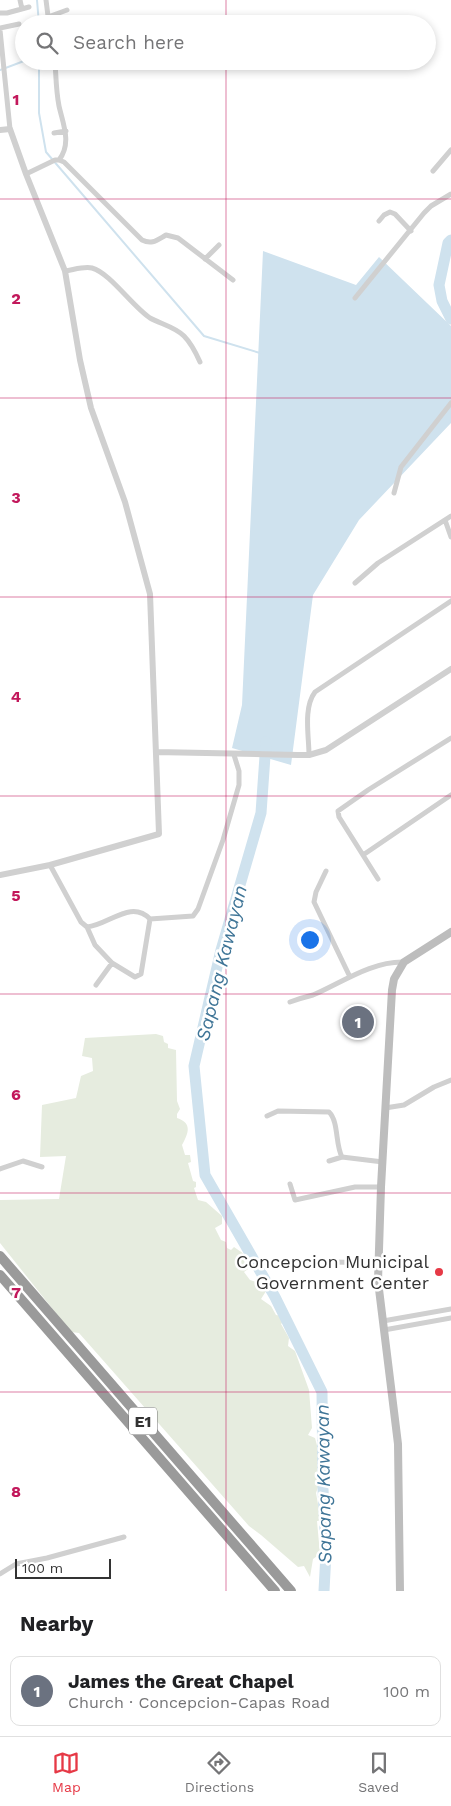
<!DOCTYPE html>
<meta charset="utf-8">
<style>
body{margin:0;font-family:"Work Sans",sans-serif;background:#f2f2f2;color:#202124}
.scale{position:absolute;left:15px;bottom:12px;width:96px;box-sizing:border-box;padding-left:5px;border:2px solid #333;border-top:0;font-size:14px;line-height:18px;white-space:nowrap;color:#333;-webkit-text-stroke:4px #fff;paint-order:stroke}
.you{position:absolute;left:309px;top:939px;width:18px;height:18px;margin:-12px;border:4px solid #fff;border-radius:50%;background:#1a73e8;box-shadow:0 0 0 8px #1a73e833}
.badge{display:grid;place-items:center;width:32px;height:32px;border-radius:50%;background:#e63946;color:#fff;font-size:16px;font-weight:700}
.pin{position:absolute;translate:-50% -50%;border:2px solid #fff;box-shadow:0 1px 5px #0006}
.list{margin:0;padding:0;list-style:none}
h2{display:flex;justify-content:space-between;align-items:center;height:65px;margin:0;padding:0 20px;font-size:21px}
h2 small{font-size:16px;font-weight:400;color:#757577}
.list li{display:grid;grid-template-columns:32px 1fr auto;gap:15px;align-items:center;box-sizing:border-box;height:70px;margin:0 10px 10px;padding:0 10px;border:1px solid #e0e0e0;border-radius:10px}
.list b{display:block;font-size:19px;white-space:nowrap}
.list p{margin:0;font-size:16px;white-space:nowrap;color:#757577}
.list em{font-size:16px;font-style:normal;color:#757577}
.icon{flex:none;width:28px;height:28px;fill:none;stroke:currentColor;stroke-width:2;stroke-linecap:round;stroke-linejoin:round}
.map{position:relative;flex:none;width:451px;height:1591px;overflow:hidden}
.search{position:absolute;background:#fff;box-shadow:0 2px 8px #0003;left:15px;right:15px;top:15px;height:55px;display:flex;align-items:center;gap:12px;box-sizing:border-box;padding:0 18px;border-radius:28px;color:#757577;font-size:19px}
.sheet{height:145px;background:#fff}
nav{display:flex;justify-content:space-around;align-items:center;box-sizing:border-box;height:70px;border-top:1px solid #e0e0e0;background:#fff;font-size:14px;color:#757577}
nav a{display:grid;justify-items:center;gap:2px}
nav .on{color:#e63946}
.map>svg:first-child{display:block}
.green{fill:#e6ecdf}
.water{fill:#cfe2ee}
.lines{fill:none;stroke-linecap:round;stroke-linejoin:round}
.stream{stroke:#cfe2ee;stroke-width:2}
.river{stroke:#cfe2ee;stroke-width:11}
.minor{stroke:#d0d0d0;stroke-width:5}
.tertiary{stroke:#d0d0d0;stroke-width:6}
.secondary{stroke:#bdbdbd;stroke-width:8}
.motorway{stroke:#9a9a9a;stroke-width:10}
.grid{fill:none;stroke:#c2185b;stroke-width:1;stroke-opacity:0.55}
.poi-dot{fill:#e63946;stroke:#fff;stroke-width:2}
.labels{text-anchor:middle;stroke-width:5;stroke-linejoin:round;paint-order:stroke}
.shield{fill:#fff;stroke:#707070;stroke-width:1}
.shield-label{font-size:16px;font-weight:bold;fill:#333}
.poi-label{font-size:18px;fill:#333;stroke:#fff;text-anchor:end}
.water-label{font-size:19px;font-style:italic;fill:#3f7597;stroke:#fff}
.grid-label{font-size:16px;text-anchor:middle;font-weight:bold;fill:#c2185b;stroke:#fff;stroke-width:5;stroke-linejoin:round;paint-order:stroke}
</style>
<div class="map">
<svg width="451" height="1591" viewBox="0 0 451 1591">
<rect width="100%" height="100%" fill="#fff"/>
<!-- green -->
<path class="green" d="M 156,1034 L 163,1036 L 164,1042 L 168,1044 L 168,1048 L 176,1050 L 177,1101 L 180,1109 L 177,1114 L 177,1118 C 193,1123 188,1134 182,1145 L 185,1155 L 190,1155 L 191,1162 L 188,1163 L 193,1181 L 196,1182 L 196,1187 L 194,1188 L 198,1200 L 206,1202 L 222,1216 L 222,1224 L 215,1228 L 221,1240 L 226,1242 L 227,1248 L 231,1250 L 234,1247 L 244,1254 L 241,1259 L 247,1261 L 248,1269 L 244,1272 L 250,1280 L 266,1285 L 268,1288 L 261,1299 L 271,1306 L 276,1315 L 282,1316 L 284,1321 L 281,1324 L 289,1338 L 288,1346 L 295,1351 L 309,1390 L 312,1428 L 308,1435 L 315,1438 L 319,1453 L 318,1462 L 320,1464 L 321,1467 L 318,1468 L 317,1473 L 321,1478 L 316,1493 L 321,1521 L 317,1521 L 320,1554 L 313,1559 L 310,1577 L 304,1566 L 298,1567 L 261,1535 L 249,1526 L 79,1333 L 71,1332 L 0,1243 L 0,1200 L 59,1199 L 66,1156 L 40,1157 L 42,1105 L 76,1098 L 81,1076 L 93,1071 L 92,1058 L 82,1056 L 85,1038 Z"/>
<!-- water -->
<path class="water" d="M 263,251 L 356,285 L 379,257 L 451,326 L 451,423 L 359,520 L 313,595 L 291,765 L 232,748 L 242,705 Z"/>
<g class="lines">
<!-- stream -->
<path class="stream" d="M 37,0 L 39,24
M 39,61 L 39,113 L 46,152 L 204,336 L 260,353
M 0,70 L 24,61"/>
<!-- river -->
<path class="river" d="M 451,240 L 448,243 L 439,285 L 442,301 L 451,319
M 266,742 L 261,813 L 221,950 L 194,1066 L 205,1175 L 275,1297 L 322,1392 L 323,1489 L 326,1553 L 324,1591"/>
<!-- minor -->
<path class="minor" d="M 20,0 L 22,9
M 46,0 L 49,24
M 0,13 L 7,13 L 29,7
M 48,17 L 67,10
M 0,28 L 19,24
M 0,30 L 10,129
M 55,61 C 56,76 56,91 59,106 C 63,124 72,143 59,160
M 54,133 L 66,131
M 433,171 L 451,150
M 26,174 L 55,160 L 59,160 L 64,162 L 142,240 C 152,245 157,240 166,235 L 178,238 L 233,280
M 379,221 L 384,215 L 390,212 L 395,214 L 411,231
M 205,259 L 219,245
M 65,271 C 73,270 84,266 92,268 C 110,273 132,306 150,318 C 161,324 175,327 184,336 C 191,343 196,353 200,362
M 355,298 L 424,213 L 431,206 L 451,194
M 394,493 L 401,467 L 451,403
M 445,520 L 451,537
M 355,583 L 378,563 L 451,516
M 309,755 C 309,736 303,708 315,692 L 451,601
M 363,855 L 451,795
M 50,865 L 81,922 L 87,927 C 109,925 131,899 150,919 L 141,974 L 135,977 L 112,963 L 96,985
M 326,871 L 316,892 L 314,902 L 350,977
M 378,879 L 339,817 L 338,811 L 368,790 L 451,738
M 150,919 L 193,916 L 198,909 L 223,840 L 239,785 L 239,771 L 234,755
M 87,927 L 95,945 L 112,963
M 290,1002 C 298,999 305,997 313,995 C 341,983 372,961 404,962
M 385,1108 L 404,1105 L 434,1087 L 451,1080
M 267,1116 L 278,1111 L 329,1112 C 339,1122 335,1144 342,1157 L 383,1162
M 329,1161 L 342,1157
M 0,1169 L 23,1161 L 42,1167
M 290,1184 L 295,1200 L 355,1187 L 381,1187
M 333,1262 L 379,1263
M 383,1321 L 451,1309
M 384,1330 L 451,1318
M 0,1574 L 16,1564 L 47,1558 L 124,1537"/>
<!-- tertiary -->
<path class="tertiary" d="M 0,130 L 10,129 L 26,174 L 65,271 L 80,360 L 91,408 L 125,502 L 150,594 L 159,834 L 50,865 L 0,875
M 156,752 L 298,755 L 309,755 L 326,750 L 451,669"/>
<!-- secondary -->
<path class="secondary" d="M 400,1591 L 398,1444 L 378,1281 L 381,1187 L 392,990 L 394,979 L 404,962 L 451,932"/>
<!-- motorway -->
<path class="motorway" d="M 0,1256 L 291,1591
M 0,1275 L 275,1591"/>
</g>
<!-- grid -->
<path class="grid" d="M 226,0 L 226,24M 226,61 L 226,1591M 0,199 L 451,199M 0,398 L 451,398M 0,597 L 451,597M 0,796 L 451,796M 0,994 L 451,994M 0,1193 L 451,1193M 0,1392 L 451,1392"/>
<!-- markers -->
<circle class="poi-dot" cx="439" cy="1272" r="5"/>
<g class="labels">
<!-- shield labels -->
<rect class="shield" x="129" y="1407.5" width="28" height="27" rx="4"/>
<g class="shield-label">
<text x="143" y="1427">E1</text>
</g>
<!-- poi labels -->
<g class="poi-label">
<text x="429" y="1268">Concepcion Municipal<tspan x="429" dy="21">Government Center</tspan></text>
</g>
<!-- water labels -->
<g class="water-label">
<text transform="translate(221 963) rotate(-76)" y="7">Sapang Kawayan</text>
<text transform="translate(323 1484) rotate(-91)" y="7">Sapang Kawayan</text>
</g>
</g>
<g class="grid-label">
<text x="16" y="105">1</text>
<text x="16" y="304">2</text>
<text x="16" y="503">3</text>
<text x="16" y="702">4</text>
<text x="16" y="901">5</text>
<text x="16" y="1100">6</text>
<text x="16" y="1298">7</text>
<text x="16" y="1497">8</text>
</g>
</svg>
<div class="scale">100 m</div>
<div class="you"></div>
<div class="pin badge" style="left:358px;top:1022px;background:#6b7280">1</div>
<div class="search"><svg class="icon" aria-label="search" viewBox="0 0 24 24"><circle cx="10" cy="10" r="6"/><path d="M15 15l6 6"/></svg>Search here</div>
</div>
<section class="sheet">
<h2>Nearby<small></small></h2>
<ul class="list">
<li><span class="badge" style="background:#6b7280">1</span><div><b>James the Great Chapel</b><p>Church · Concepcion-Capas Road</p></div><em>100 m</em></li>
</ul>
</section>
<nav>
<a class="on"><svg class="icon" aria-label="map" viewBox="0 0 24 24"><path d="M3 6l6-2 6 2 6-2v14l-6 2-6-2-6 2zM9 4v14M15 6v14"/></svg>Map</a>
<a><svg class="icon" aria-label="directions" viewBox="0 0 24 24"><path d="M12 3l9 9-9 9-9-9zM9 14v-3h6M13 9l2 2-2 2"/></svg>Directions</a>
<a><svg class="icon" aria-label="saved" viewBox="0 0 24 24"><path d="M7 4h10v16l-5-4-5 4z"/></svg>Saved</a>
</nav>
